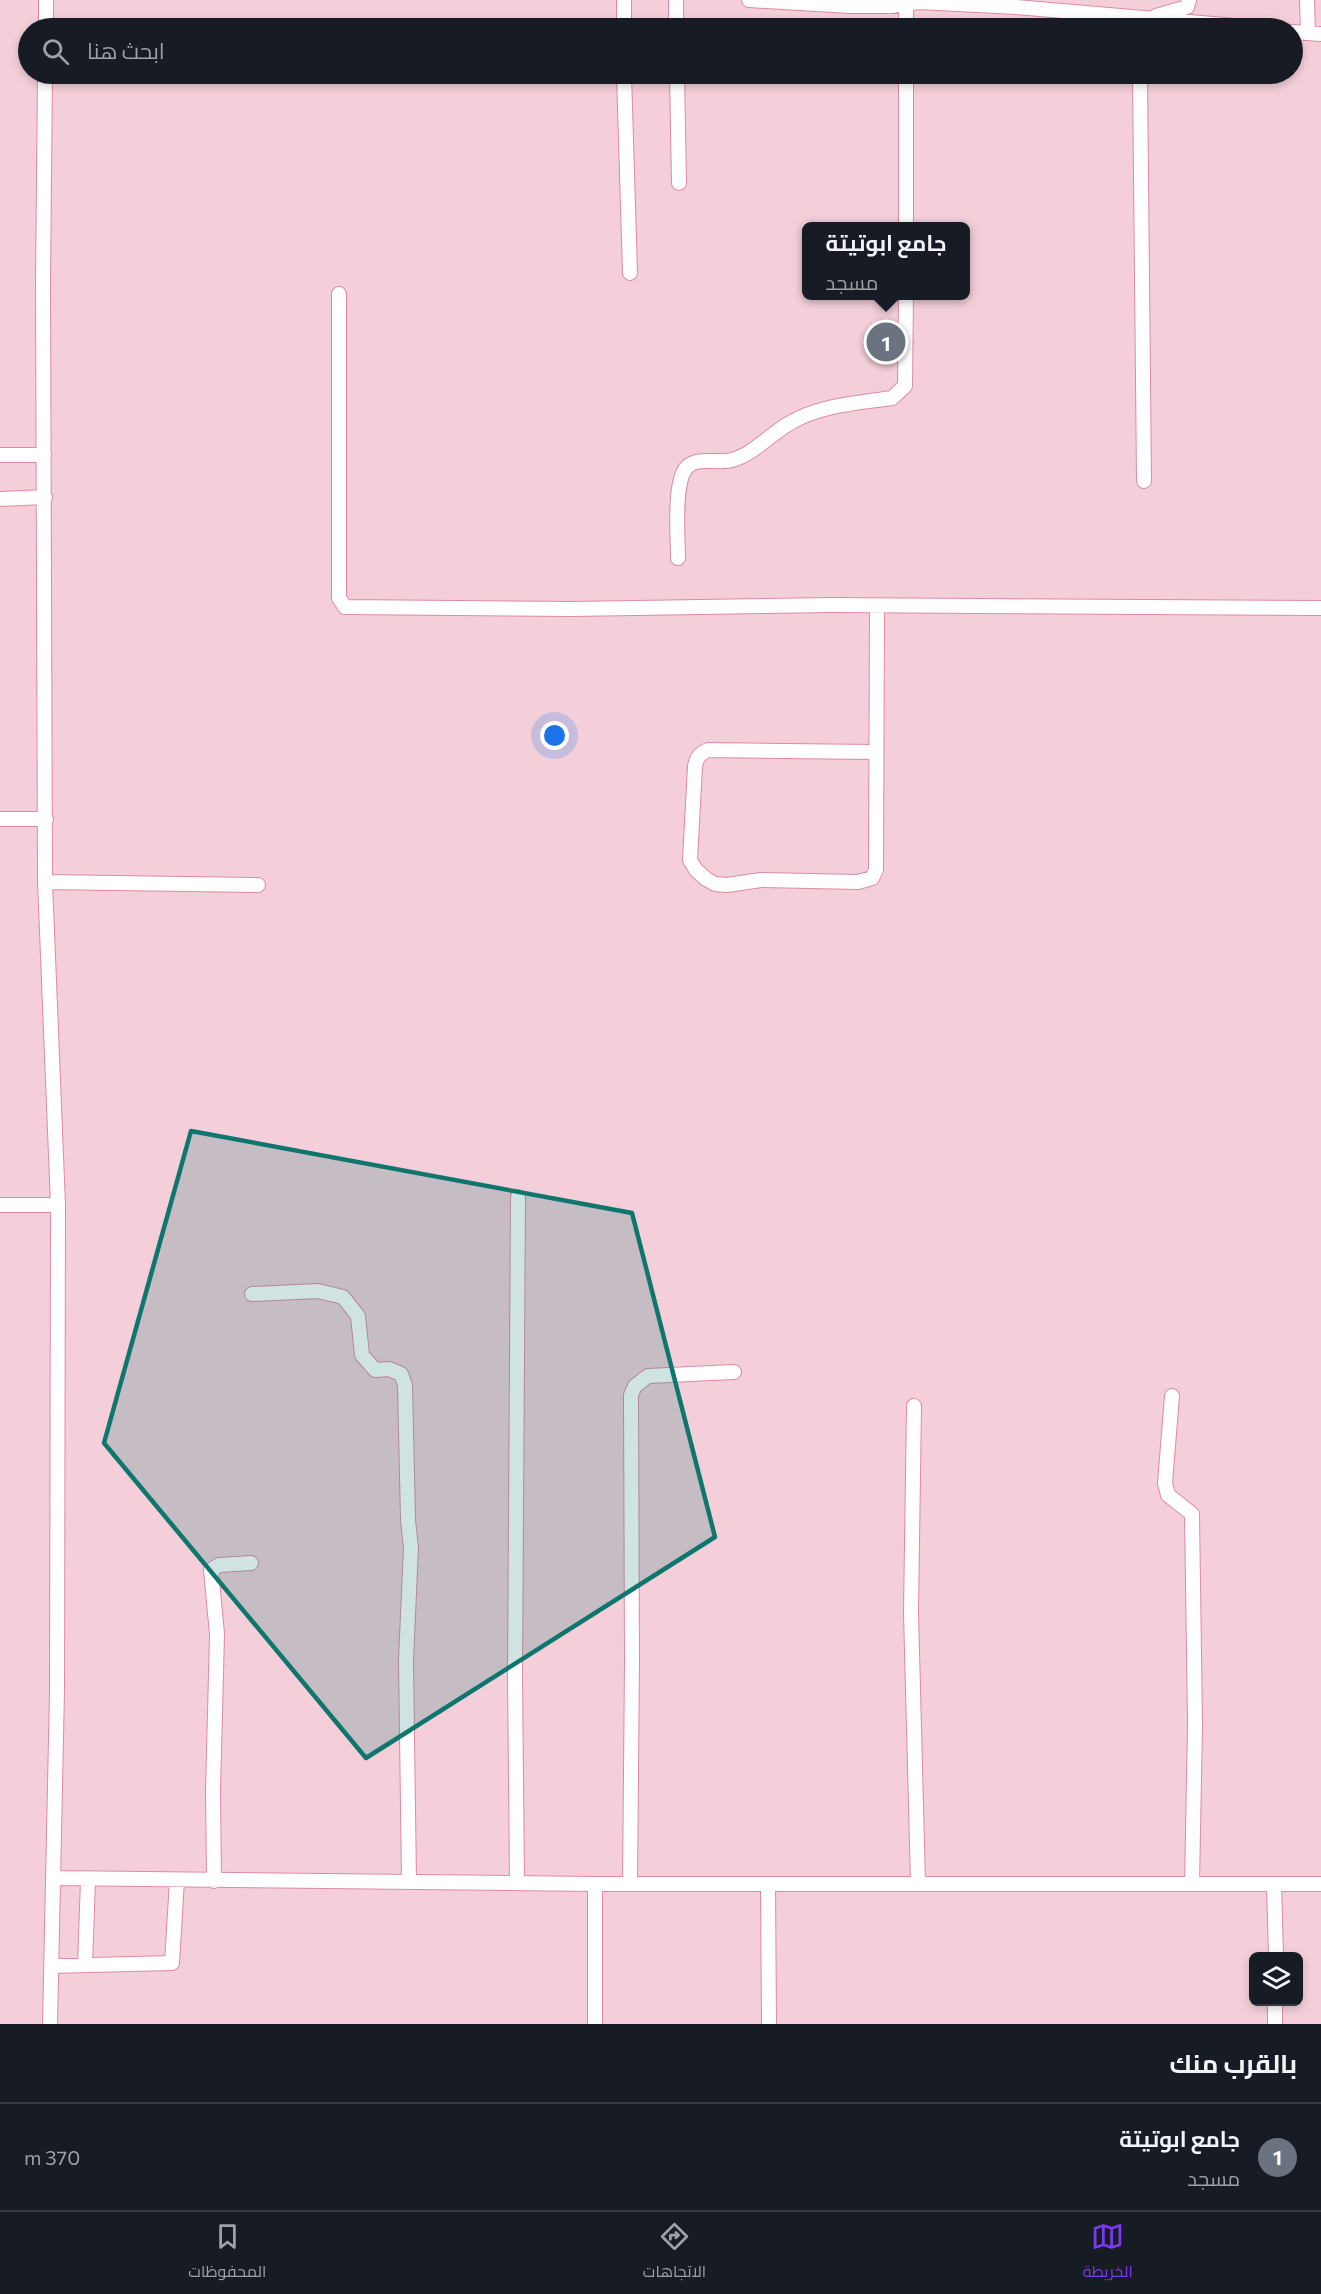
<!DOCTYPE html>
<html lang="ar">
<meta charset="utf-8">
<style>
body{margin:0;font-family:Commissioner,Cairo,sans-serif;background:#20242c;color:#f1f3f6;direction:rtl}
.controls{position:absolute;right:18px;bottom:18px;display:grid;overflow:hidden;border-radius:9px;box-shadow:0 3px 9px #0003}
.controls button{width:54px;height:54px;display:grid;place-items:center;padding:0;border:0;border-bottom:2px solid #363941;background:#171b24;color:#f1f3f6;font:30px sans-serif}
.you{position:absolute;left:555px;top:736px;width:21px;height:21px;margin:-15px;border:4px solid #fff;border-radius:50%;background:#1a73e8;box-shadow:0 0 0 9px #1a73e833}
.badge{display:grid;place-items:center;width:39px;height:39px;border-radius:50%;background:#7c3aed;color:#fff;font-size:20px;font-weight:700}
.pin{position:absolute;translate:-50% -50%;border:3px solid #fff;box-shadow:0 2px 6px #0006}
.popup{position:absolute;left:802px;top:222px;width:168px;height:78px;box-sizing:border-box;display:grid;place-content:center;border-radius:9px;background:#171b24;filter:drop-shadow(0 2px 4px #0005);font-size:20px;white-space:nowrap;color:#9ea1a6}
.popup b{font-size:22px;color:#f1f3f6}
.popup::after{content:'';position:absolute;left:50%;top:100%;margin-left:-12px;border:12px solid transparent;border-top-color:#171b24}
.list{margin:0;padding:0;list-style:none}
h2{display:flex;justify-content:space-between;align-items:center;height:78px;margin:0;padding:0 24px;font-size:26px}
h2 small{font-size:20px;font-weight:400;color:#9ea1a6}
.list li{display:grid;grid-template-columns:39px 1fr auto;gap:18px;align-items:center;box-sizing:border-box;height:108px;padding:0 24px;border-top:2px solid #363941}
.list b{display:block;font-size:22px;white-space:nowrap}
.list p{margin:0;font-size:20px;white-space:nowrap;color:#9ea1a6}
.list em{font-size:20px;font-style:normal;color:#9ea1a6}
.icon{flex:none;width:33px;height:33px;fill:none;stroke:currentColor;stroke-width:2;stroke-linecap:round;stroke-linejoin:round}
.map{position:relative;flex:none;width:1321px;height:2024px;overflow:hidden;direction:ltr}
.search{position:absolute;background:#171b24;box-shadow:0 3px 9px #0003;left:18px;right:18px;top:18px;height:66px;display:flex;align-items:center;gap:15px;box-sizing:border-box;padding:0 21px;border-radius:33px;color:#9ea1a6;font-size:22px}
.sheet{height:186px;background:#171b24}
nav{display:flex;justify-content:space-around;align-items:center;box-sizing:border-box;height:84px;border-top:2px solid #363941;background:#171b24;font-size:16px;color:#9ea1a6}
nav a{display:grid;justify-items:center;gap:3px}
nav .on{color:#7c3aed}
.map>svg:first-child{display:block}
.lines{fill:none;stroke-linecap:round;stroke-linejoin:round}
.minor-casing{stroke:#de8aa5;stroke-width:16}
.minor{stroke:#fff;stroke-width:14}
.marked{fill:#0f766e;fill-opacity:0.2;stroke:#0f766e;stroke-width:4.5;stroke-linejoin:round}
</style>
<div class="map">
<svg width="1321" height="2024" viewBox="0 0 1321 2024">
<rect width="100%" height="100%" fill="#f4cfda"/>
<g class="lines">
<!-- minor casing -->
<g class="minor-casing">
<path id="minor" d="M 624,0 L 624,28
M 676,0 L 676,28
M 749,0 L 850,6 L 891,6 L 919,2 L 1016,7 L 1259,28
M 1307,0 L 1308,33
M 906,2 L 906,28
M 1156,16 L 1187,7 L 1189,0
M 46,28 L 46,0
M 1292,32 L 1321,34
M 45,74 L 43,282 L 45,882 L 58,1205 L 57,1690 L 50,2024
M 624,74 L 630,273
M 677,74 L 679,183
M 906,74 L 906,226
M 1140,74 L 1144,481
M 339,294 L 339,598 L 345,607 L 571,609 L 831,605 L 1321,608
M 0,455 L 44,455
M 0,499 L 45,497
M 678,558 C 678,539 673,481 687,467 C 698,456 718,464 732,460 C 754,454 770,434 790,423 C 820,405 858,403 892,398 L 905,386 L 906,296
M 875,752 L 708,750 C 699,754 697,757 695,766 L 690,860 L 696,870 L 706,879 L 715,884 L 727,885 L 761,880 L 858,882 L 872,878 L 876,870 L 877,606
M 0,819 L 46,819
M 45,882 L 258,885
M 0,1205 L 58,1205
M 252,1294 L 318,1291 L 343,1297 L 358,1316 L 362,1355 L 375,1370 L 389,1369 L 401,1374 L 405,1385 L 408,1520 L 411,1548 L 406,1660 L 409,1882
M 1172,1396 L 1165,1483 L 1168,1495 L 1192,1514 L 1195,1724 L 1192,1884
M 914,1406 L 911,1612 L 918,1884
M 54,1878 L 595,1884 L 1321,1884
M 214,1881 L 213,1791 L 217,1634 L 211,1570 L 219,1565 L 251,1563
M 517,1883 L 515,1675 L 518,1197
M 595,1884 L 595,2024
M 630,1884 L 632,1661 L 631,1395 L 635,1386 L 648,1376 L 734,1372
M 768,1884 L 769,2024
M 1274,1884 L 1276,1956
M 85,1965 L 88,1880
M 51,1966 L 172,1963 L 177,1880
M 1275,2024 L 1275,2002"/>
</g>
<!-- minor -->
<use href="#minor" class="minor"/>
</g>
<!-- marked area -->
<path class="marked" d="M 191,1131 L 632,1213 L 715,1537 L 366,1758 L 104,1443 Z"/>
</svg>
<div class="controls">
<button><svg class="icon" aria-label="layers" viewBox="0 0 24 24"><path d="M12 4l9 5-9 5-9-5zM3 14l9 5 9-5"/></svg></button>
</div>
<div class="you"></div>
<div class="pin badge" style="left:886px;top:342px;background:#6b7280">1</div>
<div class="popup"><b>جامع ابوتيتة</b>مسجد</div>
<div class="search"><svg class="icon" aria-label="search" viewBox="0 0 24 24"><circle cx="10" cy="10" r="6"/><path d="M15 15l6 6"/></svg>ابحث هنا</div>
</div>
<section class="sheet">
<h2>بالقرب منك<small></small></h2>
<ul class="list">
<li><span class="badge" style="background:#6b7280">1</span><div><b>جامع ابوتيتة</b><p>مسجد</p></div><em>370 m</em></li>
</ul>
</section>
<nav>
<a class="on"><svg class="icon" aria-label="map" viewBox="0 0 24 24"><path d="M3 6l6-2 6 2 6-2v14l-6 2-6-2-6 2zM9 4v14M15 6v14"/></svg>الخريطة</a>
<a><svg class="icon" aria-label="directions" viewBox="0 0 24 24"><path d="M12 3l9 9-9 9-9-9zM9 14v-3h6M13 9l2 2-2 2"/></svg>الاتجاهات</a>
<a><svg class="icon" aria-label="saved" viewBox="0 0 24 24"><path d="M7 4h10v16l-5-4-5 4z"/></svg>المحفوظات</a>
</nav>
